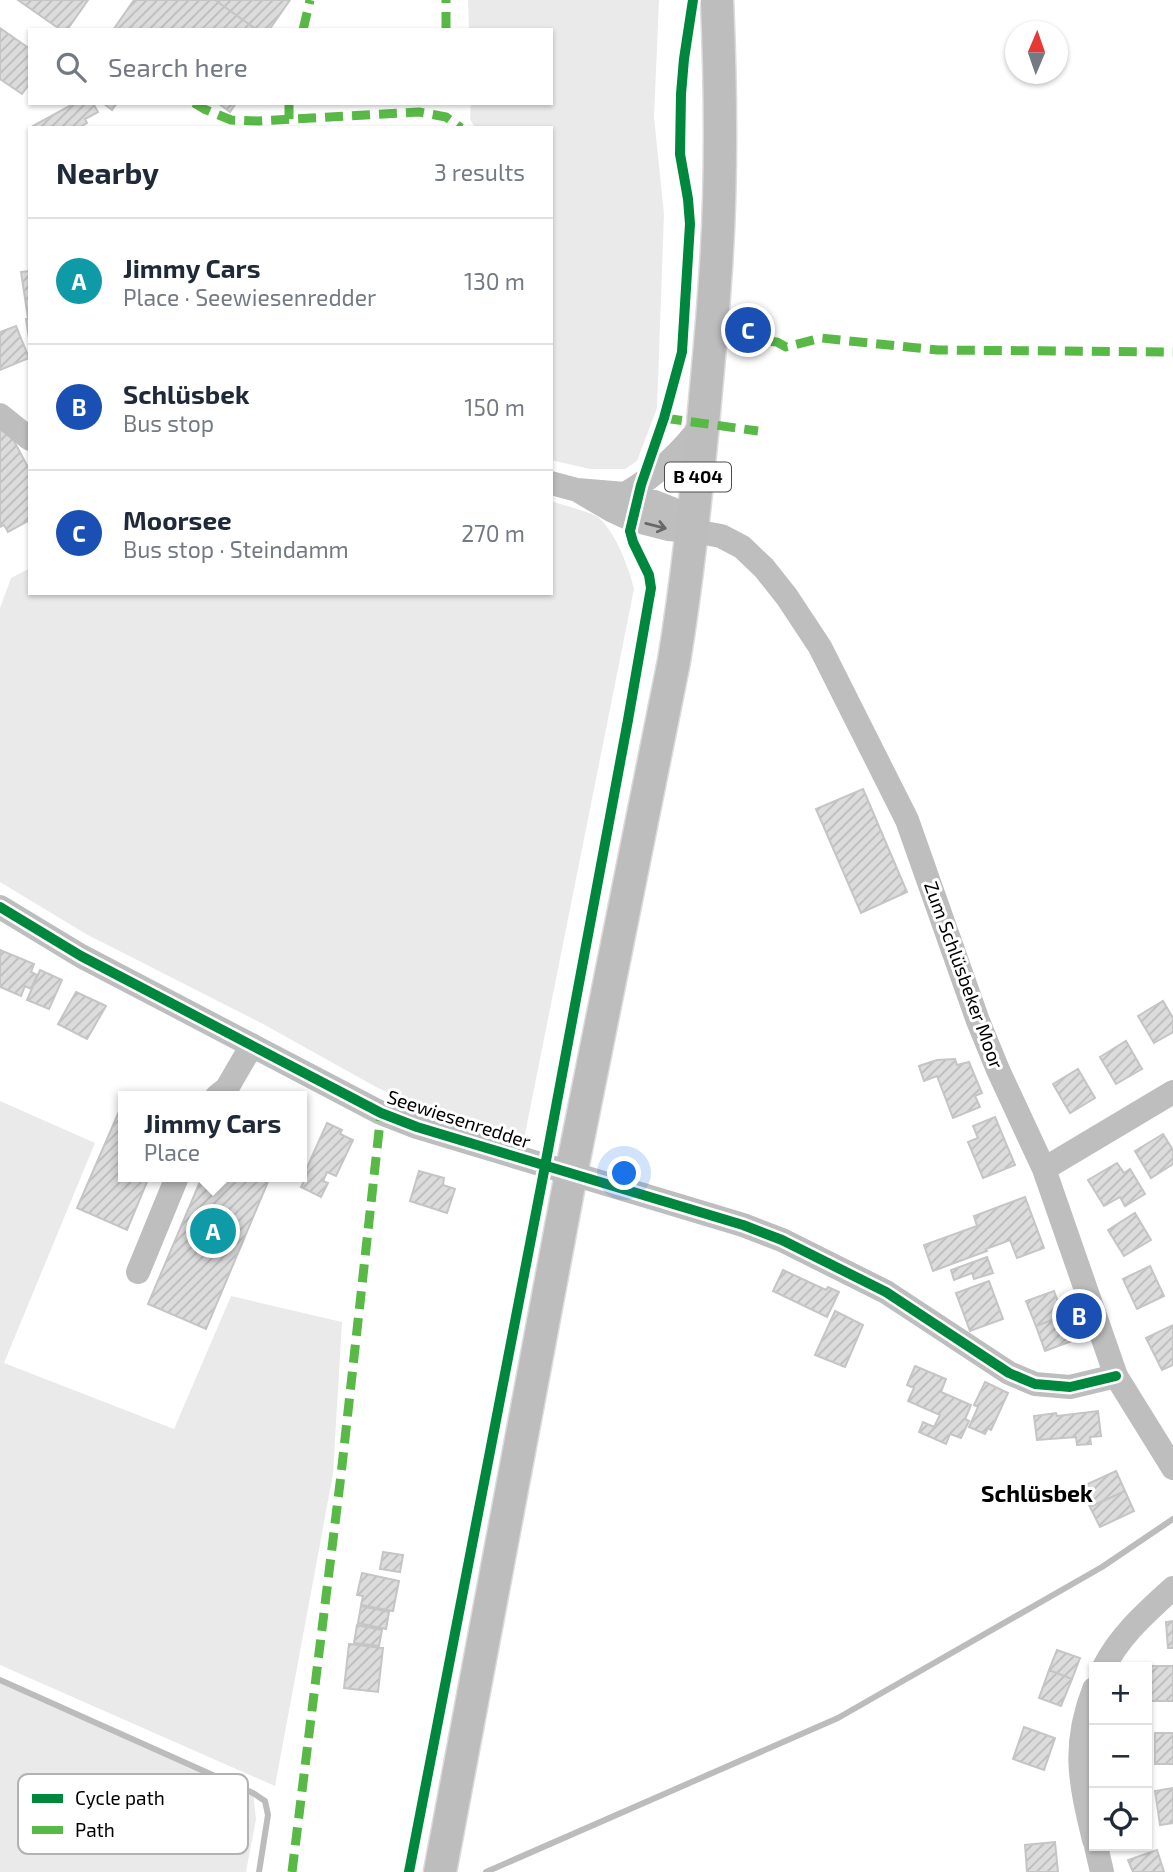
<!DOCTYPE html>
<meta charset="utf-8">
<style>
body{margin:0;font-family:"Exo 2",sans-serif;background:#f6f6f7;color:#1f2937}
.controls{position:absolute;right:21px;bottom:21px;display:grid;overflow:hidden;border-radius:0px;box-shadow:0 2px 5px #0004}
.controls button{width:63px;height:63px;display:grid;place-items:center;padding:0;border:0;border-bottom:2px solid #e0e1e3;background:#fff;color:#1f2937;font:35px sans-serif}
.compass{position:absolute;left:1005px;top:21px;width:63px;height:63px;border-radius:50%;background:#fff;box-shadow:0 2px 5px #0004;rotate:2deg}
.you{position:absolute;left:625px;top:1174px;width:24px;height:24px;margin:-18px;border:5px solid #fff;border-radius:50%;background:#1a73e8;box-shadow:0 0 0 10px #1a73e833}
.badge{display:grid;place-items:center;width:46px;height:46px;border-radius:50%;background:#595959;color:#fff;font-size:23px;font-weight:700}
.pin{position:absolute;translate:-50% -50%;border:4px solid #fff;box-shadow:0 2px 7px #0006}
.popup{position:absolute;left:118px;top:1091px;width:189px;height:91px;box-sizing:border-box;display:grid;place-content:center;border-radius:0px;background:#fff;filter:drop-shadow(0 2px 5px #0005);font-size:23px;white-space:nowrap;color:#747a83}
.popup b{font-size:26px;color:#1f2937}
.popup::after{content:'';position:absolute;left:50%;top:100%;margin-left:-14px;border:14px solid transparent;border-top-color:#fff}
.list{margin:0;padding:0;list-style:none}
h2{display:flex;justify-content:space-between;align-items:center;height:91px;margin:0;padding:0 28px;font-size:30px}
h2 small{font-size:23px;font-weight:400;color:#747a83}
.list li{display:grid;grid-template-columns:46px 1fr auto;gap:21px;align-items:center;box-sizing:border-box;height:126px;padding:0 28px;border-top:2px solid #e0e1e3}
.list b{display:block;font-size:26px;white-space:nowrap}
.list p{margin:0;font-size:23px;white-space:nowrap;color:#747a83}
.list em{font-size:23px;font-style:normal;color:#747a83}
.icon{flex:none;width:38px;height:38px;fill:none;stroke:currentColor;stroke-width:2;stroke-linecap:round;stroke-linejoin:round}
.map{position:relative;flex:none;width:1173px;height:1872px;overflow:hidden}
.search{position:absolute;background:#fff;box-shadow:0 2px 5px #0004;left:28px;top:28px;width:525px;height:77px;display:flex;align-items:center;gap:18px;box-sizing:border-box;padding:0 24px;border-radius:0px;color:#747a83;font-size:26px}
.panel{position:absolute;background:#fff;box-shadow:0 2px 5px #0004;left:28px;top:126px;width:525px;height:469px;border-radius:0px}
.map>svg:first-child{display:block}
.green{fill:#eaeaea}
.lines{fill:none;stroke-linecap:round;stroke-linejoin:round}
.stream{stroke:#bcbcbc;stroke-width:6}
.building{fill:url(#building-hatch);stroke:#c5c5c5;stroke-width:2}
.major-casing{stroke:#dbdbdb;stroke-width:35}
.minor{stroke:#bebebe;stroke-width:24}
.major{stroke:#bdbdbd;stroke-width:32}
.quiet{stroke:#58b947;stroke-width:9;stroke-dasharray:18 9;stroke-linecap:butt}
.cycleway-casing{stroke:#fff;stroke-width:15}
.cycleway{stroke:#00873e;stroke-width:10}
.oneway{stroke:#686868}
.labels{text-anchor:middle;stroke-width:6;stroke-linejoin:round;paint-order:stroke}
.shield{fill:#fff;stroke:#4c4c4c;stroke-width:2}
.shield-label{font-size:18px;font-weight:bold;fill:#000}
.street-label{font-size:19px;fill:#000;stroke:#fff}
.quarter-label{font-size:23px;font-weight:bold;fill:#000;stroke:#fff}
.key{fill:#fff;stroke:#b2b2b2;stroke-width:2}
.key-label{font-size:19px;fill:#000}
</style>
<div class="map">
<svg width="1173" height="1872" viewBox="0 0 1173 1872">
<defs>
<pattern id="building-hatch" width="6" height="6" patternUnits="userSpaceOnUse" patternTransform="scale(1.75)"><rect width="6" height="6" fill="#dcdcdc"/><path d="M-1 1l2-2M0 6l6-6M5 7l2-2" fill="none" stroke="#bbb"/></pattern>
</defs>
<rect width="100%" height="100%" fill="#fff"/>
<!-- green -->
<path class="green" d="M 468,0 L 659,0 L 654,117 L 664,214 L 657,408 L 637,461 L 625,469 L 590,469 L 551,460 L 551,128 L 475,128 L 470,119 L 471,103 L 551,103 L 551,30 L 469,30 Z
M 551,501 C 562,505 592,512 599,518 C 616,533 629,568 634,589 L 524,1139 L 500,1136 L 435,1114 L 376,1087 L 263,1024 L 86,934 L 0,882 L 0,608 L 11,578 L 30,568 L 30,593 L 551,593 Z
M 0,1101 L 95,1143 L 4,1363 L 174,1429 L 231,1296 L 342,1322 L 333,1474 L 275,1786 L 0,1665 Z
M 0,1680 L 253,1793 L 256,1819 L 246,1872 L 0,1872 Z"/>
<g class="lines">
<!-- stream -->
<path class="stream" d="M 0,1680 L 253,1793 L 265,1801 L 268,1815 L 259,1872
M 486,1872 L 838,1718 L 1102,1567 L 1173,1519"/>
</g>
<!-- building -->
<path class="building" d="M 18,0 L 88,0 L 67,30 L 61,30 Z
M 134,0 L 215,0 L 257,30 L 113,30 Z
M 215,0 L 290,0 L 269,30 L 257,30 Z
M 0,28 L 30,49 L 30,83 L 22,94 L 0,79 Z
M 75,103 L 93,103 L 98,112 L 85,119 L 87,123 L 79,128 L 34,128 L 33,126 Z
M 103,103 L 117,103 L 112,110 Z
M 218,103 L 236,103 L 230,112 Z
M 30,271 L 30,318 L 28,318 L 21,272 Z
M 30,318 L 30,339 L 29,339 L 26,319 Z
M 16,326 L 29,358 L 0,370 L 0,332 Z
M 5,424 L 30,471 L 30,520 L 8,532 L 4,525 L 0,527 L 0,427 Z
M 863,789 L 907,892 L 861,913 L 816,809 Z
M 0,950 L 34,964 L 31,972 L 37,975 L 31,989 L 25,986 L 21,996 L 0,987 Z
M 40,970 L 62,980 L 49,1009 L 27,1000 Z
M 76,992 L 106,1006 L 87,1039 L 58,1024 Z
M 1163,1001 L 1173,1018 L 1173,1032 L 1154,1043 L 1138,1016 Z
M 1126,1041 L 1142,1069 L 1116,1084 L 1100,1057 Z
M 955,1059 L 957,1065 L 969,1062 L 982,1093 L 975,1096 L 980,1107 L 953,1118 L 937,1076 L 924,1081 L 919,1066 L 937,1060 Z
M 1078,1069 L 1095,1098 L 1070,1113 L 1053,1084 Z
M 124,1100 L 124,1177 L 149,1177 L 127,1230 L 77,1208 Z
M 995,1117 L 1015,1165 L 983,1178 L 968,1142 L 978,1138 L 973,1126 Z
M 327,1123 L 342,1130 L 340,1134 L 353,1140 L 336,1176 L 327,1172 L 323,1181 L 328,1183 L 321,1197 L 301,1187 L 308,1173 L 305,1172 Z
M 1163,1134 L 1173,1150 L 1173,1164 L 1151,1178 L 1135,1151 Z
M 1117,1163 L 1124,1173 L 1130,1169 L 1145,1194 L 1125,1206 L 1120,1197 L 1104,1206 L 1088,1180 Z
M 419,1171 L 444,1178 L 443,1185 L 455,1189 L 447,1213 L 410,1201 Z
M 202,1177 L 270,1177 L 206,1329 L 148,1304 Z
M 1025,1197 L 1044,1248 L 1017,1258 L 1010,1240 L 986,1249 L 987,1251 L 933,1271 L 924,1245 L 977,1226 L 974,1216 Z
M 1135,1213 L 1151,1240 L 1124,1256 L 1108,1230 Z
M 987,1257 L 993,1273 L 974,1279 L 972,1273 L 954,1280 L 951,1270 Z
M 1150,1266 L 1164,1296 L 1137,1309 L 1123,1279 Z
M 783,1270 L 826,1290 L 828,1287 L 839,1292 L 827,1317 L 773,1291 Z
M 989,1281 L 1003,1319 L 970,1331 L 956,1293 Z
M 1054,1291 L 1063,1316 L 1036,1326 L 1026,1301 Z
M 835,1311 L 863,1325 L 845,1367 L 815,1355 Z
M 1063,1316 L 1072,1341 L 1045,1351 L 1036,1326 Z
M 1173,1325 L 1173,1365 L 1162,1370 L 1146,1338 Z
M 915,1366 L 946,1379 L 941,1392 L 971,1405 L 965,1419 L 969,1421 L 961,1438 L 950,1434 L 946,1444 L 919,1432 L 923,1422 L 934,1427 L 940,1415 L 908,1401 L 914,1388 L 907,1385 Z
M 985,1382 L 1008,1393 L 991,1430 L 988,1428 L 985,1434 L 969,1427 L 978,1407 L 974,1405 Z
M 1098,1411 L 1101,1436 L 1090,1437 L 1091,1444 L 1077,1445 L 1076,1437 L 1037,1440 L 1034,1416 L 1056,1413 L 1057,1416 Z
M 1116,1471 L 1125,1491 L 1090,1507 L 1081,1487 Z
M 1125,1491 L 1134,1511 L 1100,1527 L 1090,1507 Z
M 383,1552 L 403,1555 L 400,1572 L 380,1569 Z
M 362,1573 L 399,1581 L 393,1611 L 361,1605 L 363,1596 L 357,1595 Z
M 361,1606 L 389,1612 L 386,1629 L 358,1623 Z
M 1173,1621 L 1173,1648 L 1168,1648 L 1166,1622 Z
M 357,1625 L 382,1630 L 379,1646 L 354,1643 Z
M 349,1644 L 383,1648 L 378,1692 L 344,1688 Z
M 1057,1650 L 1080,1658 L 1072,1679 L 1049,1670 Z
M 1148,1666 L 1173,1666 L 1173,1701 L 1148,1701 Z
M 1049,1670 L 1072,1679 L 1061,1706 L 1039,1698 Z
M 1024,1727 L 1055,1738 L 1044,1770 L 1013,1759 Z
M 1155,1733 L 1173,1733 L 1173,1764 L 1155,1764 Z
M 1173,1788 L 1173,1823 L 1160,1825 L 1155,1791 Z
M 1055,1842 L 1058,1872 L 1027,1872 L 1025,1845 Z
M 1157,1850 L 1164,1872 L 1133,1872 L 1128,1860 Z"/>
<g class="lines">
<!-- major casing -->
<g class="major-casing">
<path id="major" d="M 440,1872 L 571,1174 L 674,661 C 687,582 695,504 703,424 C 707,377 712,329 715,281 C 722,188 721,94 717,0"/>
</g>
<!-- minor -->
<path class="minor" d="M 0,415 L 30,439
M 551,483 L 577,490 L 625,494 L 649,500 L 672,509 L 693,531
M 577,490 L 611,510 L 633,520 L 668,529 L 693,531 L 721,536 L 742,547 L 764,568 L 787,597 L 820,647 L 907,820 L 978,1021 L 998,1070 L 1044,1169 L 1116,1376 L 1173,1468
M 625,494 C 657,475 681,453 703,423
M 0,907 L 81,956 L 381,1113 L 417,1127 L 743,1225 L 782,1240 L 886,1292 L 1009,1373 L 1035,1384 L 1070,1387 L 1116,1376
M 217,1096 L 227,1088 L 252,1045
M 1044,1169 L 1173,1092
M 138,1272 L 177,1177
M 1104,1667 C 1121,1634 1146,1613 1173,1588
M 1094,1689 C 1072,1746 1080,1782 1094,1840
M 1096,1846 L 1102,1872"/>
<!-- major -->
<use href="#major" class="major"/>
<!-- quiet -->
<path class="quiet" d="M 303,30 L 310,0
M 446,30 L 446,0
M 194,103 L 204,109 L 231,120 L 258,121 L 419,112 L 446,117 L 461,128
M 289,119 L 289,103
M 744,339 L 777,342 L 786,347 L 821,338 L 938,350 L 1173,352
M 664,418 L 758,431
M 292,1872 L 341,1475 L 381,1113"/>
<!-- cycleway casing -->
<g class="cycleway-casing">
<path id="cycleway" d="M 0,907 L 81,956 L 381,1113 L 417,1127 L 743,1225 L 782,1240 L 886,1292 L 1009,1373 L 1035,1384 L 1070,1387 L 1116,1376
M 409,1872 L 545,1166 L 628,720 L 651,588 L 649,575 L 633,542 L 630,531 L 641,485 L 664,418 L 682,352 L 690,224 L 688,199 L 680,154 L 681,94 L 684,59 L 693,0"/>
</g>
<!-- cycleway -->
<use href="#cycleway" class="cycleway"/>
</g>
<!-- one-way arrows -->
<defs><path id="oneway-shaft" d="M-6 0H5M1.5-3L5.5 0L1.5 3" fill="none" stroke-width="1.6" stroke-linecap="round" stroke-linejoin="round" transform="scale(1.75)"/></defs>
<use class="oneway" href="#oneway-shaft" transform="translate(656 526) rotate(14)"/>
<g class="labels">
<!-- shield labels -->
<rect class="shield" x="665" y="462.5" width="66" height="29" rx="5"/>
<g class="shield-label">
<text x="698" y="483">B 404</text>
</g>
<!-- street labels -->
<g class="street-label">
<text transform="translate(964 975) rotate(70)" y="7">Zum Schlüsbeker Moor</text>
<text transform="translate(459 1119) rotate(18)" y="7">Seewiesenredder</text>
</g>
<!-- quarter labels -->
<g class="quarter-label">
<text x="1037" y="1502">Schlüsbek</text>
</g>
</g>
<!-- legend -->
<rect x="18" y="1774" width="230" height="80" rx="10" class="key"/>
<rect x="32" y="1794" width="31" height="9" fill="#00873e"/>
<rect x="32" y="1826" width="31" height="8" fill="#58b947"/>
<g class="key-label">
<text x="75" y="1805">Cycle path</text>
<text x="75" y="1837">Path</text>
</g>
</svg>
<div class="controls">
<button>+</button>
<button>−</button>
<button><svg class="icon" aria-label="locate" viewBox="0 0 24 24"><circle cx="12" cy="12" r="6"/><path d="M12 2v4M12 18v4M2 12h4M18 12h4"/></svg></button>
</div>
<svg class="compass" viewBox="-18 -18 36 36"><path d="M0-13l5 13h-10z" fill="#e53935"/><path d="M0 13l5-13h-10z" fill="#747a83"/></svg>
<div class="you"></div>
<div class="pin badge" style="left:213px;top:1231px;background:#0f9aa8">A</div>
<div class="popup"><b>Jimmy Cars</b>Place</div>
<div class="pin badge" style="left:1079px;top:1316px;background:#1a4fb4">B</div>
<div class="pin badge" style="left:748px;top:330px;background:#1a4fb4">C</div>
<div class="search"><svg class="icon" aria-label="search" viewBox="0 0 24 24"><circle cx="10" cy="10" r="6"/><path d="M15 15l6 6"/></svg>Search here</div>
<section class="panel">
<h2>Nearby<small>3 results</small></h2>
<ul class="list">
<li><span class="badge" style="background:#0f9aa8">A</span><div><b>Jimmy Cars</b><p>Place · Seewiesenredder</p></div><em>130 m</em></li>
<li><span class="badge" style="background:#1a4fb4">B</span><div><b>Schlüsbek</b><p>Bus stop</p></div><em>150 m</em></li>
<li><span class="badge" style="background:#1a4fb4">C</span><div><b>Moorsee</b><p>Bus stop · Steindamm</p></div><em>270 m</em></li>
</ul>
</section>
</div>
